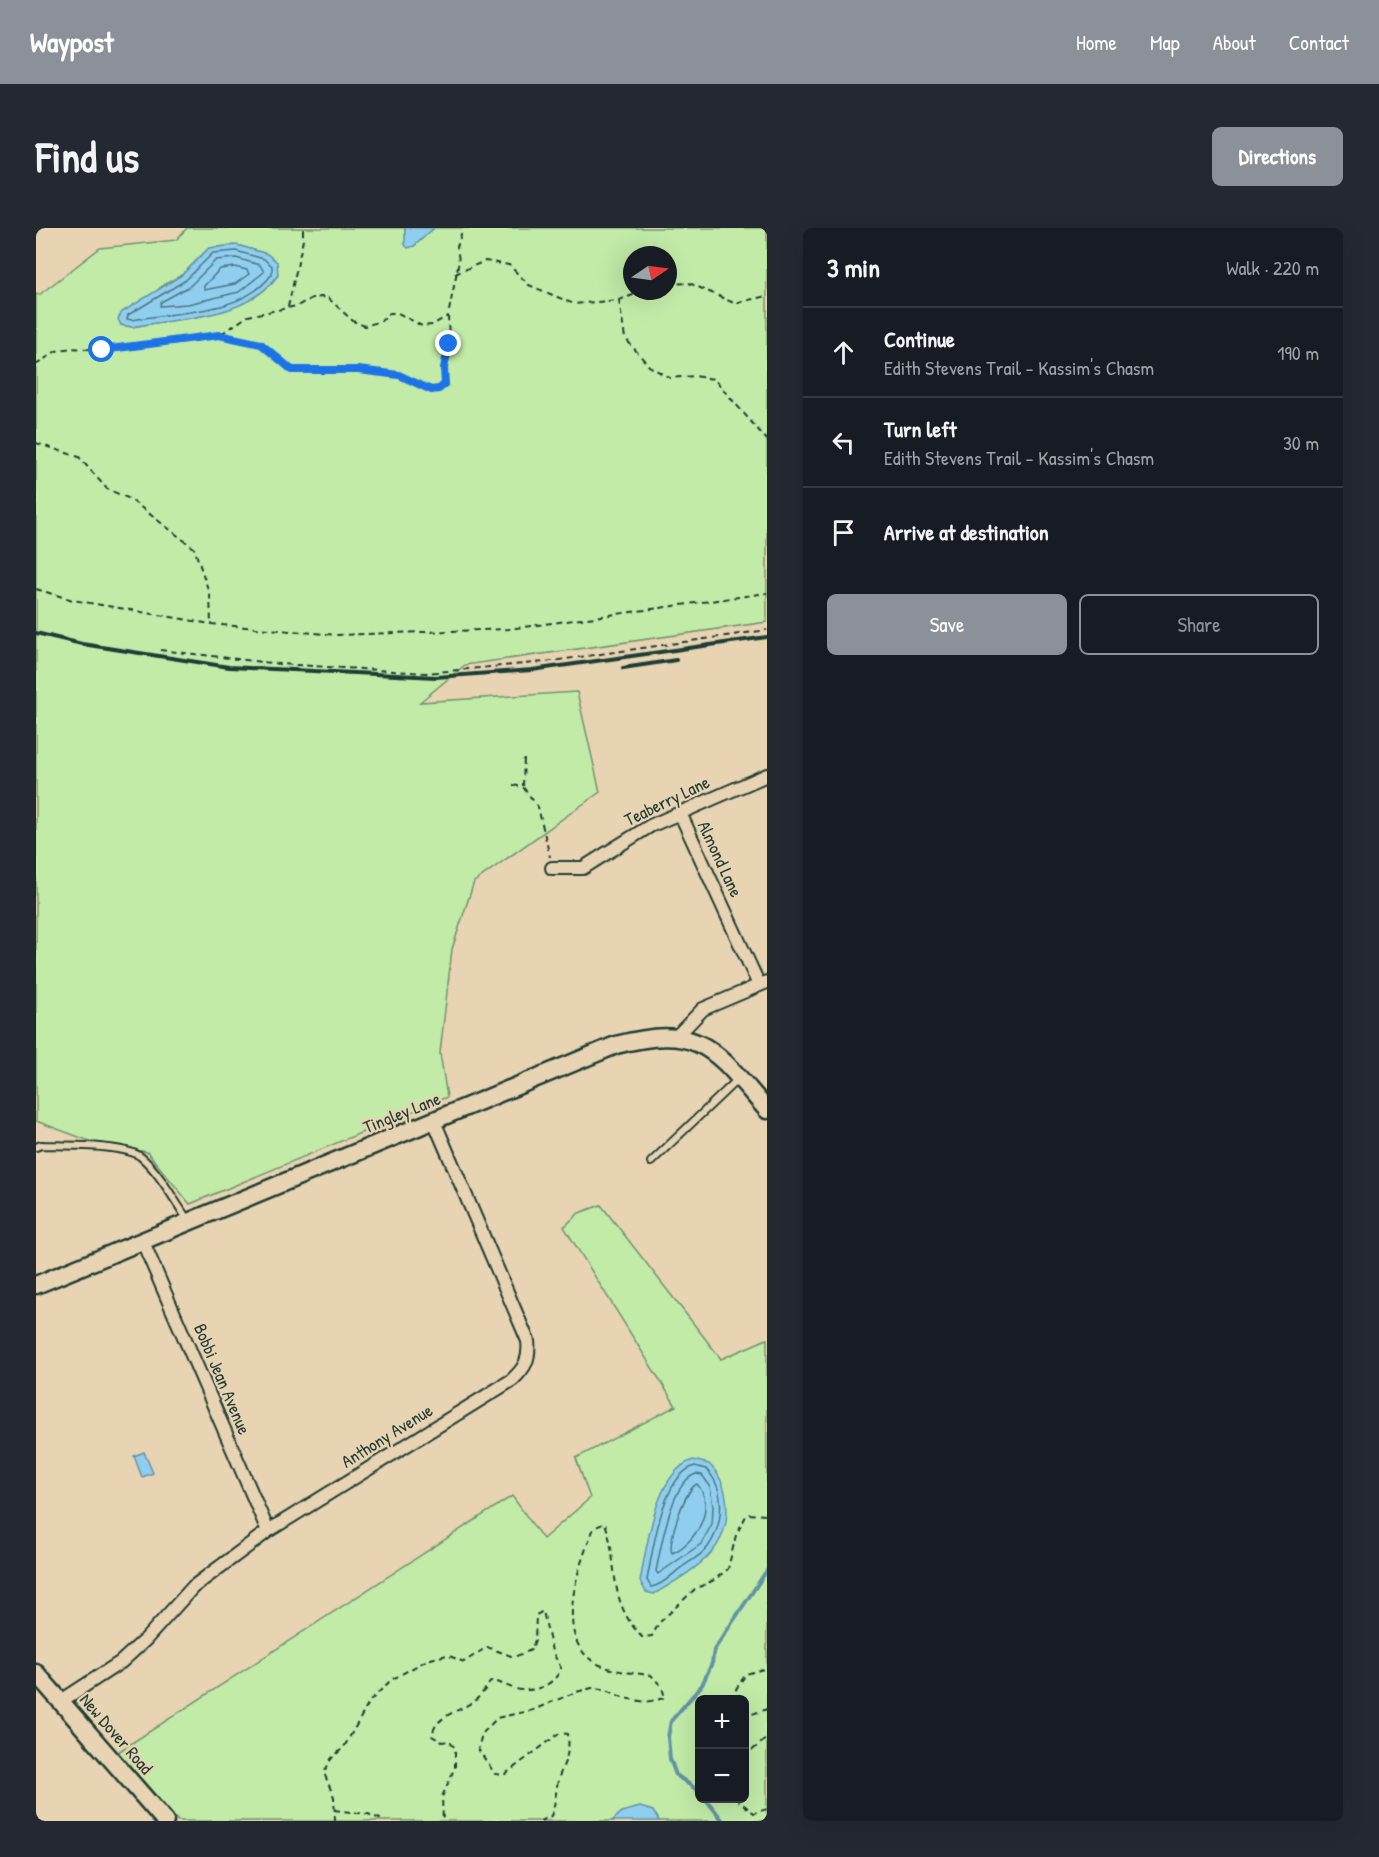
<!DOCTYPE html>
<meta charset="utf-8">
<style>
body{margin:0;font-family:"Patrick Hand",sans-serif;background:#242831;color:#f1f3f6}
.controls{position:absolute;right:18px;bottom:18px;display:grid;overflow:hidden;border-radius:9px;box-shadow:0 6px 24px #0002}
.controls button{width:54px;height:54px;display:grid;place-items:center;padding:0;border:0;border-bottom:2px solid #363941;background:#171b24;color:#f1f3f6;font:30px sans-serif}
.compass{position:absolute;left:587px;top:18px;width:54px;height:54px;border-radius:50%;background:#171b24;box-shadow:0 6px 24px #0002;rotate:77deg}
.stop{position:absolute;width:18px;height:18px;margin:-14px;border:4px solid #1a73e8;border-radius:50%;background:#fff}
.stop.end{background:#1a73e8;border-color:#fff;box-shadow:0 2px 6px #0008}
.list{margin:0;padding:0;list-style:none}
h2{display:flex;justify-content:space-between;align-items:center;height:78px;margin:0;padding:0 24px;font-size:26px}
h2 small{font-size:20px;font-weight:400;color:#9ea1a6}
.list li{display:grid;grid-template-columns:39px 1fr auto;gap:18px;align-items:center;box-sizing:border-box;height:90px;padding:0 24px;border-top:2px solid #363941}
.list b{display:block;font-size:22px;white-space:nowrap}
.list p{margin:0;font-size:20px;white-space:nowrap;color:#9ea1a6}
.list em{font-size:20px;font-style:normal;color:#9ea1a6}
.actions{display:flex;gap:12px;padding:18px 24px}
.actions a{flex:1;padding:14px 0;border:2px solid #8c9099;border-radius:9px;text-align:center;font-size:21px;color:#8c9099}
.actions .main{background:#8c9099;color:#fff}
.icon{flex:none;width:33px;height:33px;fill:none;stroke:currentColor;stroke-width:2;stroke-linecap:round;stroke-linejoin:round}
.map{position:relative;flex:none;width:731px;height:1593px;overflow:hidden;border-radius:9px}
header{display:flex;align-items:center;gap:36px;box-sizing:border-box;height:84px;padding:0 30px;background:#8c9099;color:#fff}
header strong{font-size:28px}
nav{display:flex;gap:33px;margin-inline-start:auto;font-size:21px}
.intro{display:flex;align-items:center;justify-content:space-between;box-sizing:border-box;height:144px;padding:0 36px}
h1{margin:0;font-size:42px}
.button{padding:15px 27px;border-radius:9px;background:#8c9099;color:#fff;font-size:21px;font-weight:700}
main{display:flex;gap:36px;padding:0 36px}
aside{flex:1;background:#171b24;border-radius:9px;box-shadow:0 6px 24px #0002}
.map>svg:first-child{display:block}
.green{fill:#c1eba7;stroke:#70946e;stroke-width:1.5;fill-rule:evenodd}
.water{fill:#90cef0;stroke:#6394a5;stroke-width:1.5}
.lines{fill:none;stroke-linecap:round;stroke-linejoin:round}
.shore{stroke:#4c777f;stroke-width:1.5}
.stream{stroke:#6394a5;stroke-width:4}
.lane-casing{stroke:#1f3d34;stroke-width:10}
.street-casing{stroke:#1f3d34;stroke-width:16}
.secondary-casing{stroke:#1f3d34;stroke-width:21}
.path{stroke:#1f3d34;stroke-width:2;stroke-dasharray:6 4.5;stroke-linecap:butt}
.lane{stroke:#e8d3b2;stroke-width:6}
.street{stroke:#e8d3b2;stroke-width:12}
.secondary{stroke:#e8d3b2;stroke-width:16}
.rail{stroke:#1f3d34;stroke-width:4}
.route{stroke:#1a73e8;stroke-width:8}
.labels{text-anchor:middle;stroke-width:4.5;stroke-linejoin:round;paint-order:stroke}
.street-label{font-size:18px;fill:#1f3d34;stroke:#e8d3b2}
</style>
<header>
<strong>Waypost</strong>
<nav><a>Home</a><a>Map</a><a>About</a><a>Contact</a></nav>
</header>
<div class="intro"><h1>Find us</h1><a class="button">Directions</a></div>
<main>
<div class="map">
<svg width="731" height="1593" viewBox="0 0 731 1593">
<rect width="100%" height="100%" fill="#e8d3b2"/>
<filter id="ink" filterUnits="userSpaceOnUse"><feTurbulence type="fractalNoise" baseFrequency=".0167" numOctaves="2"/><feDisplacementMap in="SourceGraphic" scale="12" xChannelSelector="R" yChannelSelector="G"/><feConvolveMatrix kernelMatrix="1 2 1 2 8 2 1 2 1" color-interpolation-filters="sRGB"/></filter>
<g filter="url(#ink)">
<!-- green -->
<path class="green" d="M 151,0 L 369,0 L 369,7 L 378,18 L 398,0 L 731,0 L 731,394 L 429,437 L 384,474 L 541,464 L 564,564 L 438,654 L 416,721 L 404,825 L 411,869 L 154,976 L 111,924 L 59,915 L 0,893 L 0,66 L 3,67 L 64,20 L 140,12 ZM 201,17 L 231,26 L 242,47 C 212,90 144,89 96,99 L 85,97 L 127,57 L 146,47 L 173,20 ZM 596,27 L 632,27 L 632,63 L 596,63 Z
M 565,977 L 685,1131 L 731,1111 L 731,1593 L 623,1593 L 620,1587 L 587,1584 L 576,1593 L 142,1593 L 82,1524 L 476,1268 L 507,1311 L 554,1270 L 540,1230 L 640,1178 L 528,999 L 543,985 ZM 664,1472 L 708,1472 L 708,1570 L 664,1570 Z"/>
<!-- water -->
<path class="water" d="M 369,0 L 398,0 L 378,18 L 372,20 L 369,17 Z
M 201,17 L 231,26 L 241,34 L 242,47 C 210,92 146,89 96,99 L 85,97 L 82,91 L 86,84 L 146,47 L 173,20 Z
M 108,1224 L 117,1245 L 106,1249 L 98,1228 Z
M 657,1232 L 673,1236 C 696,1258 697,1301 675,1325 C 661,1341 636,1355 618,1366 L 610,1364 L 604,1353 C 611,1319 619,1244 657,1232 Z
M 604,1579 L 617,1583 L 623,1593 L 576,1593 L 586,1584 Z"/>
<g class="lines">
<!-- shore -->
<path class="shore" d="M 200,23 L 228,31 L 236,38 L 236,46 C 207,87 141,83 96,92 L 91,91 L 92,87 L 150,52 L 177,25 Z
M 200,30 L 224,37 L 228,44 L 203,64 L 152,76 L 124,78 L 125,74 L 154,58 L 180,32 Z
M 199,39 L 211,42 L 213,46 L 199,56 L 168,62 L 168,58 L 184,41 Z
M 659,1238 L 670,1241 C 691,1262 687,1297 672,1319 C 665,1328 651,1335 642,1342 C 634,1349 625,1357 615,1359 L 611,1352 C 617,1322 626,1247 659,1238 Z
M 660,1246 L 666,1247 L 674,1258 L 677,1279 L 676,1296 L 665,1316 L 622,1346 L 620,1343 C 625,1320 635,1253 660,1246 Z
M 661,1256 C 681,1279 660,1315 636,1325 C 631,1314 649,1261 661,1256 Z"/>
<!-- stream -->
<path class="stream" d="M 664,1564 L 640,1547 L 634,1531 L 632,1509 L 635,1493 L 666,1457 L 676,1435 L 678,1422 L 731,1342
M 669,1570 L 687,1593"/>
<!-- lane casing -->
<g class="lane-casing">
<path id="lane" d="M 0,919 L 5,917 C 27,918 89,916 105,929 C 124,945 137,971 152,992
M 615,934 L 703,850"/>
</g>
<!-- street casing -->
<g class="street-casing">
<path id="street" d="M 644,585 L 723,757
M 516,640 L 547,640 L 614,598 L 731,547
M 641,808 L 667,781 L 731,754
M 107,1014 L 232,1303
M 25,1473 L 85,1434 L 110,1411 L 157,1359 L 232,1303 L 476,1152 C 489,1140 494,1131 492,1113 L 398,893"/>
</g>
<!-- secondary casing -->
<g class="secondary-casing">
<path id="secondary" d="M 0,1057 L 580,817 C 666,795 678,821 731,882
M 0,1445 L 129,1593"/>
</g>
<!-- path -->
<path class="path" d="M 419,46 L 449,33 L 473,37 L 493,57 L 538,76 L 583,72 L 608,63
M 632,56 L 653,55 L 698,75 L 731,68
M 583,72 L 589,110 L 613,138 L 634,150 L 658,148 L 678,151 L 731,212
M 252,79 L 267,12 L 267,0
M 185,106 L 212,88 L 261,78 L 276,70 L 285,69 L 292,70 L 317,93 L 329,98 L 345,93 L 354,85 L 362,85 L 386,98 L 396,97 L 412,88
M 0,137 L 20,123 L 35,120 L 66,122 L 183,107 L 225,116 L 256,142 L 322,142 L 363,147 L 384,158 L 403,161 L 409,156 L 408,140 L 413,116 L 412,88 L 423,33 L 421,19 L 427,0
M 0,215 L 43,229 L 71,261 L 94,271 L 158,320 L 174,367 L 175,396
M 0,361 L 37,372 L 175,396 L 301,407 L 473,401 L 731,365
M 124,422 L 244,436 L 390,445 L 509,434 L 731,402
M 477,557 L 487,559 L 502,579 L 514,629
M 487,558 L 488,528
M 705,1472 L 700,1461 L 710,1446 L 731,1440
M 708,1480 L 716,1486 L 731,1481
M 708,1529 L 731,1510
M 699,1570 L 718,1585 L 731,1581
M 298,1582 L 332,1586 L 349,1593
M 299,1593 L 298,1569 L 288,1545 L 295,1531 L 308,1519 L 334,1473 L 355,1452 L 391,1432 L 411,1427 L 428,1434 L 451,1419 L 478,1429 L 495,1422 L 499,1412 L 500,1387 L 507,1383 L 516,1423 L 525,1440 C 520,1455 503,1463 487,1462 C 476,1462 466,1454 455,1453 C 449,1461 444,1470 435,1475 C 420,1485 399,1488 396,1508 L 406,1514 L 413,1513 L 419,1520 L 419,1539 L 406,1569 L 407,1593
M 504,1593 L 515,1588 C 519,1577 519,1570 521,1559 C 523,1539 535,1533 532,1506 L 524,1505 L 468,1547 L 459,1546 L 442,1521 L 446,1506 L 461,1490 L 497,1482 L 540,1464 L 556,1460 L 569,1461 L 588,1470 L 610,1474 L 629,1470 L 626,1459 L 615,1447 C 598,1445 580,1444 564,1437 C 514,1415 543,1336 558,1300 L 569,1295 C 584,1339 570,1371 606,1409 L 616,1408 L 623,1395 L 659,1361 L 678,1352 L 692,1341 L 700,1307 L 711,1286 L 731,1287"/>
<!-- lane -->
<use href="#lane" class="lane"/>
<!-- street -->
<use href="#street" class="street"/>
<!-- secondary -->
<use href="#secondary" class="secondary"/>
<!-- rail -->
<path class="rail" d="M 0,405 L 46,416 L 193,439 L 400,449 L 496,442 L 731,409
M 587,440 L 640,432"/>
</g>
</g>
<g class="lines" filter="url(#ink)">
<!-- route -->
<path class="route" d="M 66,122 L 183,107 L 225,116 L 256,142 L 322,142 L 363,147 L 395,162 L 403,161 L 409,156 L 408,140 L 413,116"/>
</g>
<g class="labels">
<!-- street labels -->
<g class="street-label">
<text transform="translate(631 573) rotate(-26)" y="6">Teaberry Lane</text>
<text transform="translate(684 631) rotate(65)" y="6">Almond Lane</text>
<text transform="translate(366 885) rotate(-22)" y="6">Tingley Lane</text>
<text transform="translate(186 1151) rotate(67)" y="6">Bobbi Jean Avenue</text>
<text transform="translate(351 1208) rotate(-32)" y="6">Anthony Avenue</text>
<text transform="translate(80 1506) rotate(49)" y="6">New Dover Road</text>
</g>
</g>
</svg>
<div class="controls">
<button>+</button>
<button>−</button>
</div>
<svg class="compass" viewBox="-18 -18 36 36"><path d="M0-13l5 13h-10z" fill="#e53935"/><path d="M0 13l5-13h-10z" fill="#9ea1a6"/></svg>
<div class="stop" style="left:66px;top:122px"></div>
<div class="stop end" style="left:413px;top:116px"></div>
</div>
<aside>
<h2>3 min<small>Walk · 220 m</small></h2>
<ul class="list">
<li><svg class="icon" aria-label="ahead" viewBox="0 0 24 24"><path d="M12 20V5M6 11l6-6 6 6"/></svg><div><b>Continue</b><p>Edith Stevens Trail - Kassim's Chasm</p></div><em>190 m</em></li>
<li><svg class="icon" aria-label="left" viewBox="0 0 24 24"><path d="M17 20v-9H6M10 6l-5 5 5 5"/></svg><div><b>Turn left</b><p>Edith Stevens Trail - Kassim's Chasm</p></div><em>30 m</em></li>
<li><svg class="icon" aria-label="arrive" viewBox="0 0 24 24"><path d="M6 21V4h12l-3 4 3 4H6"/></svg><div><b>Arrive at destination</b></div></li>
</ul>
<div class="actions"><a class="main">Save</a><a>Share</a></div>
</aside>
</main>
